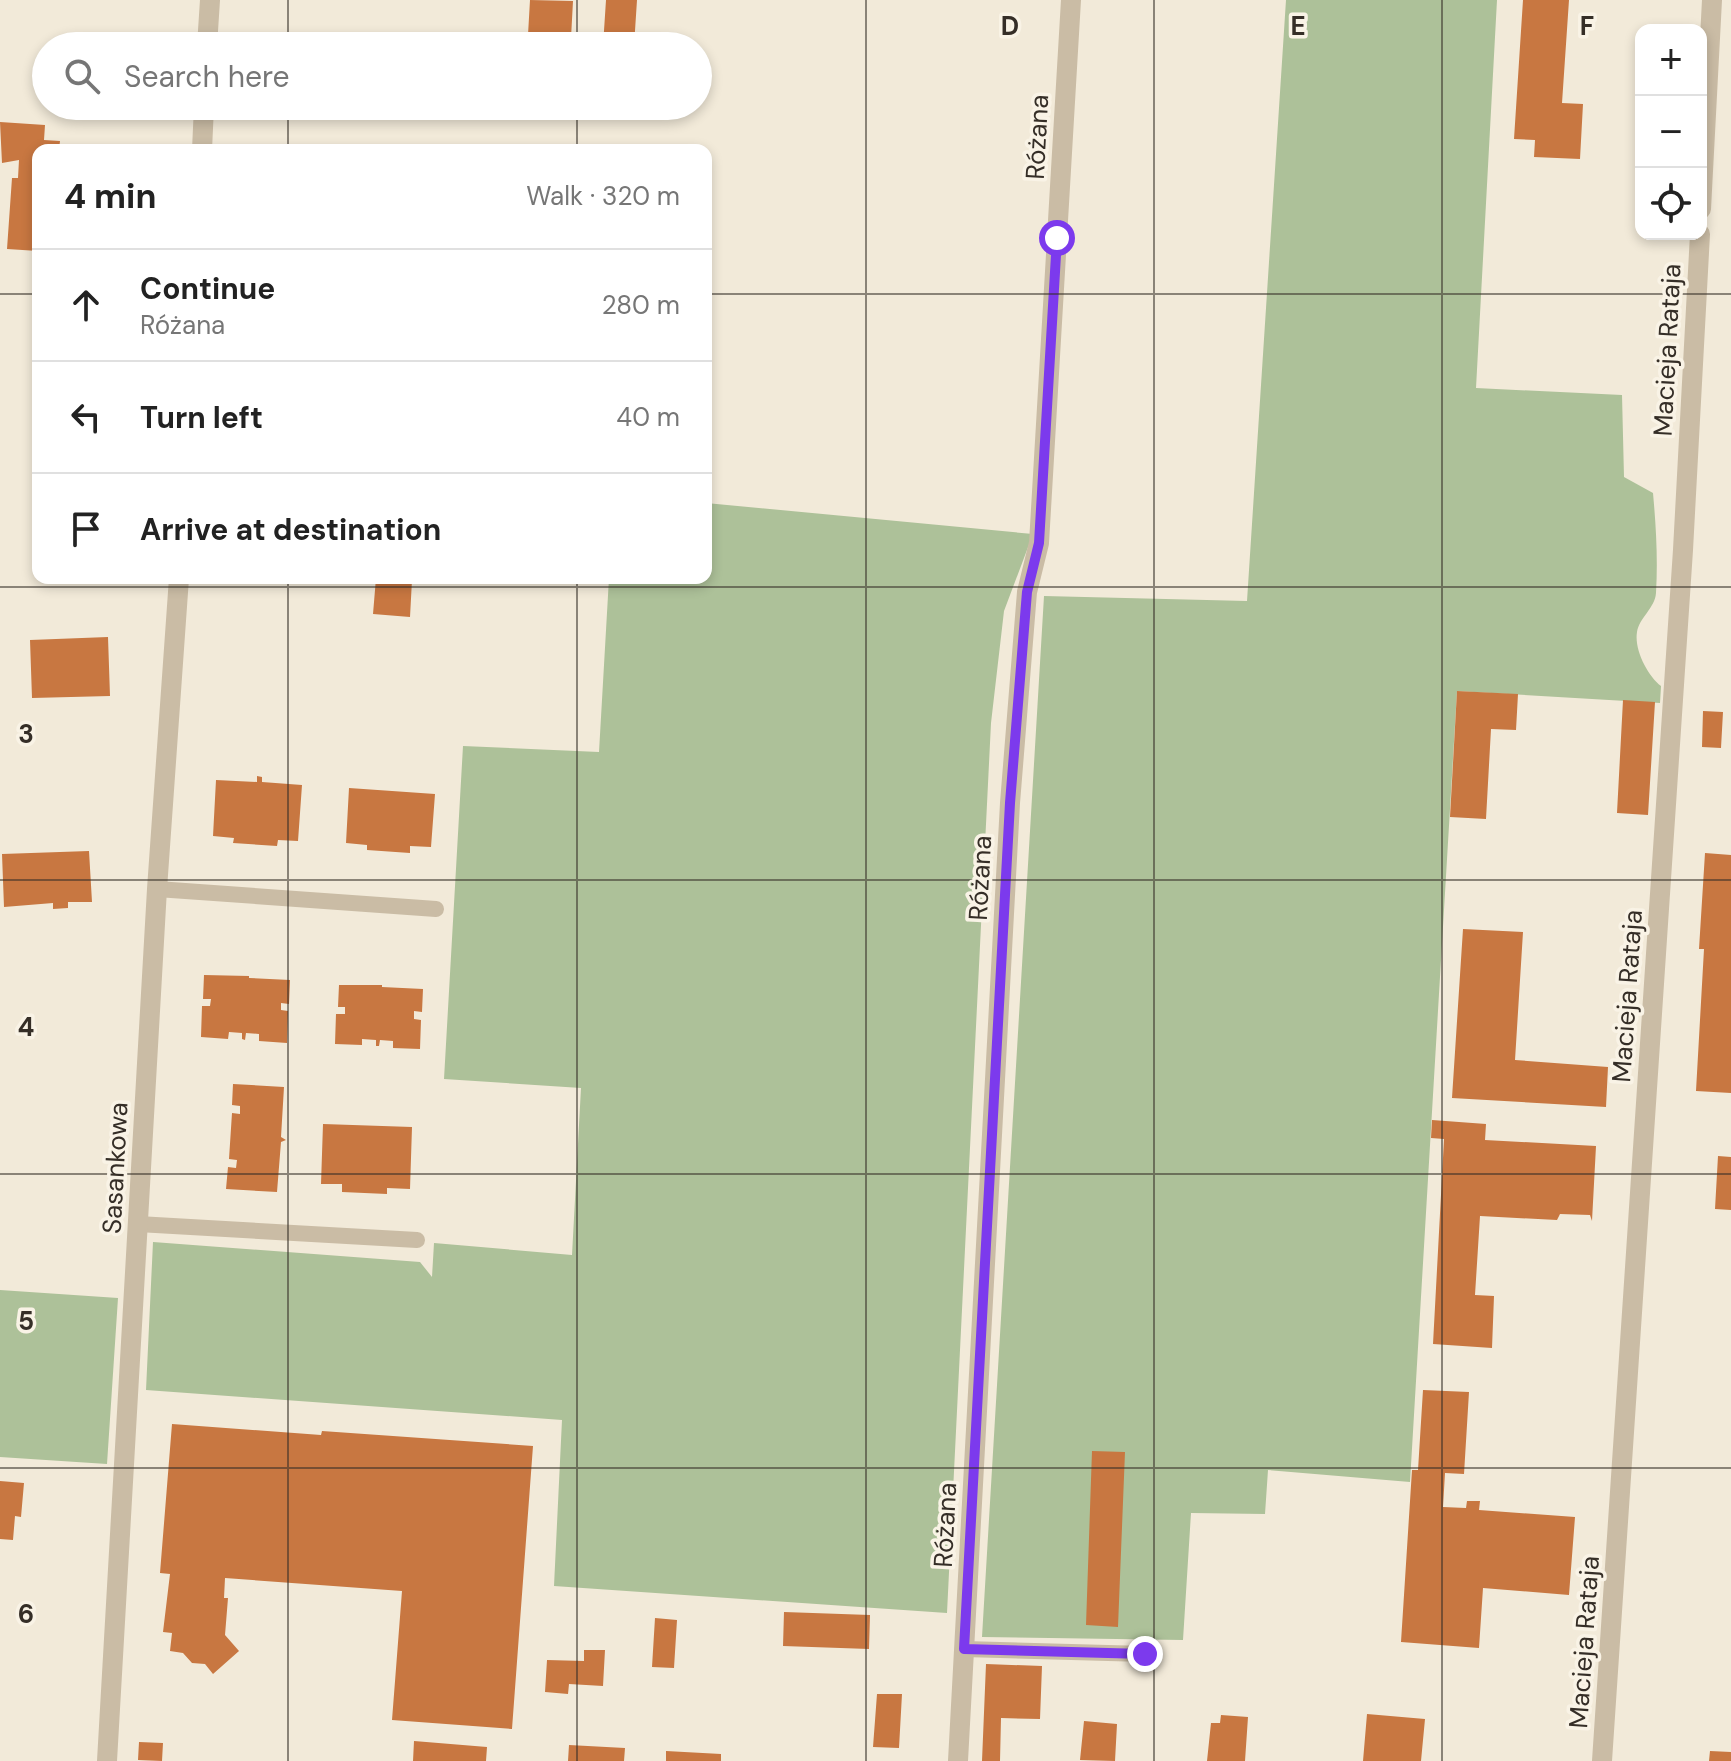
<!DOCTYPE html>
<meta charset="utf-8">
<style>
body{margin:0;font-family:"DM Sans",sans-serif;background:#f6f6f6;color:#222}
.controls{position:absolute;right:24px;top:24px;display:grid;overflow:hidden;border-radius:16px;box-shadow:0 4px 12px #0003}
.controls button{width:72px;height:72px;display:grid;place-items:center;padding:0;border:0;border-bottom:2px solid #e0e0e0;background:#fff;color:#222;font:40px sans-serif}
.stop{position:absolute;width:24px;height:24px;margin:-18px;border:6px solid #7c3aed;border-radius:50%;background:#fff}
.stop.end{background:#7c3aed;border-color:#fff;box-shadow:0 2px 8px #0008}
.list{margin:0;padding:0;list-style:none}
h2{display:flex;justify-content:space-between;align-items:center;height:104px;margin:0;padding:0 32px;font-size:34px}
h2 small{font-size:26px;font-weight:400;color:#767676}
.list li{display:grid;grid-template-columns:52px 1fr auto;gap:24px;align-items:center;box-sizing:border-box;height:112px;padding:0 32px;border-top:2px solid #e0e0e0}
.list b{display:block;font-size:30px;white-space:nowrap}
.list p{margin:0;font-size:26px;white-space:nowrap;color:#767676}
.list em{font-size:26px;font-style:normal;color:#767676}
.icon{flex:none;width:44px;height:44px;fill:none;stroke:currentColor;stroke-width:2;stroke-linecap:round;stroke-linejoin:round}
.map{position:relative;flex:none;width:1731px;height:1761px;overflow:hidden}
.search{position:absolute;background:#fff;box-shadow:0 4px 12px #0003;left:32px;top:32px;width:680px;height:88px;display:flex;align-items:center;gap:20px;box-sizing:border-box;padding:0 28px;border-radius:44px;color:#767676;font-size:30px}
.panel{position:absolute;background:#fff;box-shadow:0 4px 12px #0003;left:32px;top:144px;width:680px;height:440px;border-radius:16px}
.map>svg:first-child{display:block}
.green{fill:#adc199}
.building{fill:#c87741}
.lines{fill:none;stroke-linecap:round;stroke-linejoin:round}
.service{stroke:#cabca5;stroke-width:16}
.minor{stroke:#cabca5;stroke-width:20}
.route{stroke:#7c3aed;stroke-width:10}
.grid{fill:none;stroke:#352e27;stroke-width:2;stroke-opacity:0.55}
.labels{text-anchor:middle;stroke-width:7;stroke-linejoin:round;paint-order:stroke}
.street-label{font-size:26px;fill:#352e27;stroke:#f9f3e6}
.grid-label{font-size:26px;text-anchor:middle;font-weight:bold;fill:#352e27;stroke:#f9f3e6;stroke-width:7;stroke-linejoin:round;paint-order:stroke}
</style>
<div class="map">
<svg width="1731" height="1761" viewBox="0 0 1731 1761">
<rect width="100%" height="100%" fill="#f2ead9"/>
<!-- green -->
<path class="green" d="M 1286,0 L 1497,0 L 1476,388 L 1622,395 L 1624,477 L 1653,493 C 1656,526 1658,559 1656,593 C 1655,608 1639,618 1637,632 C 1634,650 1648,676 1661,686 L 1660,703 L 1457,691 L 1410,1482 L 1268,1470 L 1265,1514 L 1191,1513 L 1183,1640 L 982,1637 L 1044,596 L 1247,601 Z
M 706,503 L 1033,534 L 1004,611 L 991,723 L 947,1613 L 554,1586 L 562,1420 L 146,1390 L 153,1242 L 420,1262 L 432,1277 L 434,1243 L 572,1255 L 581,1088 L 444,1079 L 463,746 L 599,752 L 609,578 L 706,578 Z
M 0,1290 L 118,1298 L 107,1464 L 0,1457 Z"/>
<!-- building -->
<path class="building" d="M 530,0 L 573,1 L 571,38 L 528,35 Z
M 606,0 L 637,0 L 634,46 L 603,46 Z
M 1523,0 L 1569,0 L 1562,103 L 1583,104 L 1580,159 L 1534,157 L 1535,140 L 1514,139 Z
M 0,122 L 45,125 L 44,140 L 60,141 L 59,150 L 38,150 L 38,251 L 7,249 L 12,178 L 18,178 L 19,160 L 2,163 Z
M 376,578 L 412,580 L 410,617 L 373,614 Z
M 108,637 L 110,696 L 32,698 L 30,640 Z
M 1457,691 L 1518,694 L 1516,730 L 1491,729 L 1486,819 L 1450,817 Z
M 1623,700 L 1655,702 L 1648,815 L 1617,813 Z
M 1703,711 L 1723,712 L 1721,748 L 1702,747 Z
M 257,776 L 262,777 L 262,782 L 302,785 L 298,841 L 278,840 L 277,846 L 233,843 L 234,838 L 213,836 L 216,780 L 257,782 Z
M 349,788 L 435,794 L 431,847 L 410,846 L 410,853 L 367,850 L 367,845 L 346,843 Z
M 89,851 L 92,902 L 68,902 L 68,908 L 53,909 L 53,903 L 4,907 L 2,854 Z
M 1705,853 L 1731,855 L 1731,1093 L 1696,1091 L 1704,949 L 1699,949 Z
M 1463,929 L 1523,932 L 1515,1060 L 1608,1067 L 1606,1107 L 1452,1098 Z
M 204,975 L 249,976 L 249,978 L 290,980 L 289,1004 L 281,1003 L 281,1010 L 288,1011 L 287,1043 L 259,1041 L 259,1034 L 246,1033 L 245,1040 L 242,1039 L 242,1033 L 229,1032 L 228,1039 L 201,1037 L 202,1006 L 210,1006 L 211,999 L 203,999 Z
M 339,985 L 382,985 L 382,987 L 423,989 L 422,1012 L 414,1011 L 414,1019 L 421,1020 L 420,1049 L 393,1048 L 393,1041 L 380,1040 L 379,1046 L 376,1046 L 376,1040 L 362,1039 L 362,1045 L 335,1044 L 336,1014 L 345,1014 L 345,1007 L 338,1007 Z
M 233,1084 L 284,1087 L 281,1137 L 286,1140 L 281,1142 L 277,1192 L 226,1189 L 228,1167 L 236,1168 L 237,1160 L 229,1159 L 232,1113 L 240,1114 L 240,1106 L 232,1105 Z
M 1432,1120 L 1486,1124 L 1485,1140 L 1596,1146 L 1592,1221 L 1590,1215 L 1560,1214 L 1557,1220 L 1480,1216 L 1475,1295 L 1494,1296 L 1492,1348 L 1433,1344 L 1444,1139 L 1431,1138 Z
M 323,1124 L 412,1127 L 410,1189 L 387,1188 L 387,1194 L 342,1192 L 342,1184 L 321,1184 Z
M 1718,1156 L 1731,1157 L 1731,1210 L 1715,1209 Z
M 1423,1390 L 1469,1392 L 1464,1474 L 1445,1473 L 1443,1507 L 1466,1508 L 1467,1501 L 1480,1501 L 1479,1510 L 1575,1517 L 1569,1595 L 1483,1588 L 1479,1648 L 1401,1642 L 1412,1470 L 1418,1470 Z
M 172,1424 L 321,1435 L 322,1431 L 533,1446 L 512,1729 L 392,1720 L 402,1591 L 225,1578 L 224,1598 L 228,1598 L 225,1635 L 239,1651 L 213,1674 L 205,1664 L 192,1663 L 183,1653 L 170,1651 L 172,1633 L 163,1632 L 170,1574 L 160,1573 Z
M 1092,1451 L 1125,1452 L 1118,1627 L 1086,1625 Z
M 0,1481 L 24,1483 L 21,1517 L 15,1516 L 13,1540 L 0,1539 Z
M 784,1612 L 870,1615 L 869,1649 L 783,1646 Z
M 655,1618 L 677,1620 L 674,1668 L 652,1667 Z
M 584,1650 L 605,1650 L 603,1686 L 569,1684 L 568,1694 L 545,1692 L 547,1660 L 584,1661 Z
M 986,1664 L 1042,1666 L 1040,1719 L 1001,1718 L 1000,1761 L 982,1761 Z
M 877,1694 L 902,1694 L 899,1748 L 873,1747 Z
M 1367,1714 L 1425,1719 L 1421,1761 L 1363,1761 Z
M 1221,1715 L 1248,1717 L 1245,1761 L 1207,1761 L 1211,1723 L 1220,1723 Z
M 1084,1721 L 1117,1724 L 1115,1761 L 1080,1760 Z
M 414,1741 L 487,1747 L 486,1761 L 413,1761 Z
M 139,1742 L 163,1743 L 162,1761 L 138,1760 Z
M 569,1745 L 625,1748 L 624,1761 L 568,1761 Z
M 666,1751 L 721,1754 L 721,1761 L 666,1761 Z
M 1710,1751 L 1731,1752 L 1731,1761 L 1709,1761 Z"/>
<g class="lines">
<!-- service -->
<path class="service" d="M 157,889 L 436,909
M 138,1224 L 417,1240
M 964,1649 L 1145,1654"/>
<!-- minor -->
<path class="minor" d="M 207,46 L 210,0
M 202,150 L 204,106
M 1701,209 L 1712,0
M 107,1761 L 157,889 L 179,578
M 958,1761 L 1010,803 L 1027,592 L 1039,543 L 1071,0
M 1602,1761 L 1683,550 L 1700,234"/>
</g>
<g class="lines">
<!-- route -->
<path class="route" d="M 1057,238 L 1039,543 L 1027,592 L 1010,803 L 964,1649 L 1145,1654"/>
</g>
<!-- grid -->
<path class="grid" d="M 288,0 L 288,46M 577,0 L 577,46M 866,0 L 866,1761M 1154,0 L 1154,1761M 1442,0 L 1442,1761M 288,106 L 288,150M 577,106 L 577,150M 0,294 L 38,294M 706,294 L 1731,294M 288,578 L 288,1761M 577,578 L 577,1761M 0,587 L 1731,587M 0,880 L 1731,880M 0,1174 L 1731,1174M 0,1468 L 1731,1468"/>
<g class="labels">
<!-- street labels -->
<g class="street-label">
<text transform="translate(1037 137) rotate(-87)" y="9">Różana</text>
<text transform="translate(1667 350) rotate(-87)" y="9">Macieja Rataja</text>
<text transform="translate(980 878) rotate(-87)" y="9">Różana</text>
<text transform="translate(1627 996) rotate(-86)" y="9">Macieja Rataja</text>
<text transform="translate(115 1168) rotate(-87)" y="9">Sasankowa</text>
<text transform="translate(945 1525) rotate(-87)" y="9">Różana</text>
<text transform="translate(1584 1642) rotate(-86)" y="9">Macieja Rataja</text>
</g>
</g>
<g class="grid-label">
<text x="1010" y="35">D</text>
<text x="1298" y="35">E</text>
<text x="1587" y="35">F</text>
<text x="26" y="743">3</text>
<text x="26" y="1036">4</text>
<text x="26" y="1330">5</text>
<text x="26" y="1623">6</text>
</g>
</svg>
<div class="controls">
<button>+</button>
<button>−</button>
<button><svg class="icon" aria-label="locate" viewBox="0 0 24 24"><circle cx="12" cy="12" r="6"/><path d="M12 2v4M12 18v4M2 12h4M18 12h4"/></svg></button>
</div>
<div class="stop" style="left:1057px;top:238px"></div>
<div class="stop end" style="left:1145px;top:1654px"></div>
<div class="search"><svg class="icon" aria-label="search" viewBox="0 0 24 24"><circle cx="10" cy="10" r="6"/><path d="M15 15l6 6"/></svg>Search here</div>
<section class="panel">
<h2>4 min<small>Walk · 320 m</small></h2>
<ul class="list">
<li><svg class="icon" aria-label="ahead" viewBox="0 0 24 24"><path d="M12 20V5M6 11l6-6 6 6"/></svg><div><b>Continue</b><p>Różana</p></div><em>280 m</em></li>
<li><svg class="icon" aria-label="left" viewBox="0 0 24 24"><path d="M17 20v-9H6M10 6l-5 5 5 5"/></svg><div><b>Turn left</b></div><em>40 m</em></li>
<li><svg class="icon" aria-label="arrive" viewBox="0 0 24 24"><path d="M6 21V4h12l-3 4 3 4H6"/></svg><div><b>Arrive at destination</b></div></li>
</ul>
</section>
</div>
